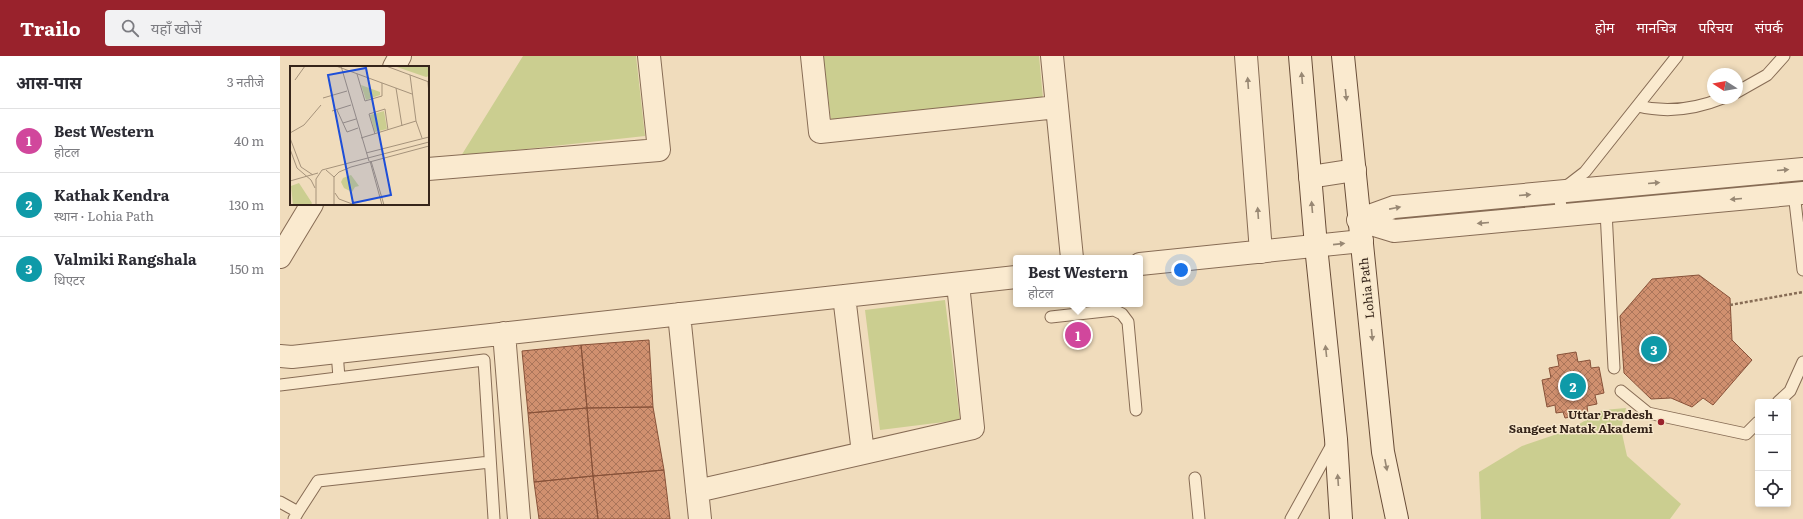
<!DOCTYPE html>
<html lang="hi">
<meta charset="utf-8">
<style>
body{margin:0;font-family:Literata,"Noto Sans Devanagari",serif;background:#f2f2f3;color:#2b2b33}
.controls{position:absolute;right:12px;bottom:12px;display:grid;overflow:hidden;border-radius:4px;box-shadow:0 2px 6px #0003}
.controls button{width:36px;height:36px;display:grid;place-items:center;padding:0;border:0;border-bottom:1px solid #e1e1e2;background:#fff;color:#2b2b33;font:20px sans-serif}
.compass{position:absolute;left:1427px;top:12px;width:36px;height:36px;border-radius:50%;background:#fff;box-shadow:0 2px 6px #0003;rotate:281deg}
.you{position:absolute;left:901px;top:214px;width:14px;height:14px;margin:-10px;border:3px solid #fff;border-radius:50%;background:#1a73e8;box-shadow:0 0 0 6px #1a73e833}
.badge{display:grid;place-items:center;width:26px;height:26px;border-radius:50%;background:#99222c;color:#fff;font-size:13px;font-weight:700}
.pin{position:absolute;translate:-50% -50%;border:2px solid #fff;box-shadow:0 1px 4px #0006}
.popup{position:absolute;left:733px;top:199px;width:130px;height:52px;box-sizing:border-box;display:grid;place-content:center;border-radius:4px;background:#fff;filter:drop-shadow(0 1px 3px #0005);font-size:13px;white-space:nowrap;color:#7c7c81}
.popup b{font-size:15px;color:#2b2b33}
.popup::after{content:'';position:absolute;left:50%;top:100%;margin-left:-8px;border:8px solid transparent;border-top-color:#fff}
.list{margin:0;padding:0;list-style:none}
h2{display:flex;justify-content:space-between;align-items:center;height:52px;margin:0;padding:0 16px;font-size:17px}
h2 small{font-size:13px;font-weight:400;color:#7c7c81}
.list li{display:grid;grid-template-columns:26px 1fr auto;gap:12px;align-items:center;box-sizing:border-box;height:64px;padding:0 16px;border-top:1px solid #e1e1e2}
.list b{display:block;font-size:15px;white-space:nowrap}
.list p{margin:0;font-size:13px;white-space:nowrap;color:#7c7c81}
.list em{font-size:13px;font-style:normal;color:#7c7c81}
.icon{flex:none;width:22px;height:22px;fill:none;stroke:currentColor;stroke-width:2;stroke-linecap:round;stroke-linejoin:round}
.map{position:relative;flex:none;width:1523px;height:463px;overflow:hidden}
header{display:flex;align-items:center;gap:24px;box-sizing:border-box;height:56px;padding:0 20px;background:#99222c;color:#fff}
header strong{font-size:19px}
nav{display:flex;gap:22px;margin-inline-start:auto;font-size:14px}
.search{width:280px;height:36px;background:#f2f2f3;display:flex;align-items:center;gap:10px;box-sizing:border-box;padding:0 14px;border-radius:4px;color:#7c7c81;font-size:15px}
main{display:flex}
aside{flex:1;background:#fff}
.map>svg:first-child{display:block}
.green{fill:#cbce90}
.building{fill:url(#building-cross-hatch);stroke:#885239}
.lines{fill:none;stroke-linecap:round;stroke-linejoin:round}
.service-casing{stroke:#876c55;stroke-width:13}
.minor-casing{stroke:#876c55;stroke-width:24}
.secondary-casing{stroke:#694d38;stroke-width:24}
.path{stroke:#876c55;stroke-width:2.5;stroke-dasharray:3 2;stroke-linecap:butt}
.service{stroke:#faeacf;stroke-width:11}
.minor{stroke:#faeacf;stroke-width:22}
.secondary{stroke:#faeacf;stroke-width:22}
.oneway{fill:#988874}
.poi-dot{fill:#99222c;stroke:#f7e7cb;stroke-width:1.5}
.labels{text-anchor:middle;stroke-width:3;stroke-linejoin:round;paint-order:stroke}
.street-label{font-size:12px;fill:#36251a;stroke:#f7e7cb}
.poi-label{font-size:12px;font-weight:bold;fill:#36251a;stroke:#f7e7cb;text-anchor:end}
.inset-road{fill:none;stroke:#a6937b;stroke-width:1}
.view{fill:#1d4ed8;fill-opacity:0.15;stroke:#1d4ed8;stroke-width:2}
.inset-edge{fill:none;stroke:#36251a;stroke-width:2}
</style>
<header>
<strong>Trailo</strong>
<div class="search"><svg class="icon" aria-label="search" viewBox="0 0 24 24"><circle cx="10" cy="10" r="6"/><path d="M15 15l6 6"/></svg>यहाँ खोजें</div>
<nav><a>होम</a><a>मानचित्र</a><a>परिचय</a><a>संपर्क</a></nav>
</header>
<main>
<aside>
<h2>आस-पास<small>3 नतीजे</small></h2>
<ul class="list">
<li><span class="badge" style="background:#d1479c">1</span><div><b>Best Western</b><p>होटल</p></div><em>40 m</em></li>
<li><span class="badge" style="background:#0f9aa8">2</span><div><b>Kathak Kendra</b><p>स्थान · Lohia Path</p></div><em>130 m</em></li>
<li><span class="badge" style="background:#0f9aa8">3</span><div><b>Valmiki Rangshala</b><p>थिएटर</p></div><em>150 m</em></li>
</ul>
</aside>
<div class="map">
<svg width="1523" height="463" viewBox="0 0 1523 463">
<defs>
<pattern id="building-cross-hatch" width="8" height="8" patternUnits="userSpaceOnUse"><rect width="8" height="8" fill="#d0906f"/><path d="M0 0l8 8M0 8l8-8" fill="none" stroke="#aa755a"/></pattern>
</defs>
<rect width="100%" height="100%" fill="#f0dcbc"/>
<!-- green -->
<path class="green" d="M 243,0 L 356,0 L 365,80 L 181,100 Z
M 543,0 L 759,0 L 763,42 L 551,65 Z
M 665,244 L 680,364 L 600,374 L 585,254 Z
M 1346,352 L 1341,373 L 1347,400 L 1401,448 L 1390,463 L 1201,463 L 1199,416 L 1242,390 L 1289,374 L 1323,354 Z"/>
<!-- building -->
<path class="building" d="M 1419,219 L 1450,242 L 1452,284 L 1472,304 L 1433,349 L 1423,342 L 1412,351 L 1391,342 L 1371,343 L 1344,317 L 1340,260 L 1372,223 Z
M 369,284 L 373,351 L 307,352 L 301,289 Z
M 301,289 L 307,352 L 248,357 L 242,295 Z
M 1296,296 L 1298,306 L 1310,304 L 1311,312 L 1319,311 L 1324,337 L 1315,339 L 1317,348 L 1307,350 L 1308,358 L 1285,362 L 1283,356 L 1276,357 L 1275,349 L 1267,351 L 1262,324 L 1271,322 L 1269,312 L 1279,310 L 1277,299 Z
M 373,351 L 384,414 L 313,420 L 307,352 Z
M 307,352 L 313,420 L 254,426 L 248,357 Z
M 384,414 L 390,463 L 318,463 L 313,420 Z
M 313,420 L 318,463 L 259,463 L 254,426 Z"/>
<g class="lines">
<!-- service casing -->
<g class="service-casing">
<path id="service" d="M 1457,36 L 1487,19 L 1504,0
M 1358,50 C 1386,57 1416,53 1443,42
M 1514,137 L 1523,214
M 1326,155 L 1334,312
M 1282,159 L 1279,136 L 1305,116 L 1397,0
M 833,248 L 834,254 L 842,258 L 848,266 L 856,354
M 771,261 L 834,254
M 57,296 L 59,322
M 0,329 L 204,304 L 214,463
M 1341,335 L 1368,357 L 1466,378 L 1478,366
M 1498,346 L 1510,335 L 1523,306
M 915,422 L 919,463
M 0,446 L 18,456 L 14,463
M 18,456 L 38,425 L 210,406
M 1011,463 L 1053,387"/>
</g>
<!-- minor casing -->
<g class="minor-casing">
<path id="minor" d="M 532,0 L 540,76 L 777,51
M 772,0 L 792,202
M 966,0 L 981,196
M 114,11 L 120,0
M 148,113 L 379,94 L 369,0
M 1030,121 L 1075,114
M 1078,164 L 1114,151 L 1523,113
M 1078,164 L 1114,175 L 1523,137
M 0,201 L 32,148
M 860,208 L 1082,185
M 564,240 L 583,397
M 399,258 L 420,463
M 224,277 L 239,463
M 0,300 L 12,301 L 736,221
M 417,435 L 693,372 L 678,228"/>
</g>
<!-- secondary casing -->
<g class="secondary-casing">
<path id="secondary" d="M 1020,0 L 1036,190 L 1056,383 L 1061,463
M 1063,0 L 1103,396 L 1117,463"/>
</g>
<!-- path -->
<path class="path" d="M 1450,249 L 1523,236"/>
<!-- service -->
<use href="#service" class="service"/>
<!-- minor -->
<use href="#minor" class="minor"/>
<!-- secondary -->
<use href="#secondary" class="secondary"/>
</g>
<!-- one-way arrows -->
<defs><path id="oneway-solid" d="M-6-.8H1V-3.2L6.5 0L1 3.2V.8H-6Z"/></defs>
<g class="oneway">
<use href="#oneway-solid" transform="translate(1022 22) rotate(-95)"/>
<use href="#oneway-solid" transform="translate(968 27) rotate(-94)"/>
<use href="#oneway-solid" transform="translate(1066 39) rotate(84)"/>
<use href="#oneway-solid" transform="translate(1503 114) rotate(-5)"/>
<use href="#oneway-solid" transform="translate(1374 127) rotate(-5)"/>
<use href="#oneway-solid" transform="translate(1245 139) rotate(-5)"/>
<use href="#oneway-solid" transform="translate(1456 143) rotate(175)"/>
<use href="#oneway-solid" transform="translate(1032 151) rotate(-95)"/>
<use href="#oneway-solid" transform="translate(1115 152) rotate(-11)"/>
<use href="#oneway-solid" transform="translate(978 157) rotate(-94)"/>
<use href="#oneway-solid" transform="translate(1203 167) rotate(175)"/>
<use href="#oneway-solid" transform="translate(1059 188) rotate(-6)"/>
<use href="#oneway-solid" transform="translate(1092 279) rotate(84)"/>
<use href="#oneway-solid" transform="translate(1046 295) rotate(-96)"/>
<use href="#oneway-solid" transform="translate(1106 409) rotate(79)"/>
<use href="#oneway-solid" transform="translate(1058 424) rotate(-94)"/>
</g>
<!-- markers -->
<circle class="poi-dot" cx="1381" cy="366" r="4"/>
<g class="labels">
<!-- street labels -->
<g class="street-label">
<text transform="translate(1087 232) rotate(-96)" y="4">Lohia Path</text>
</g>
<!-- poi labels -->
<g class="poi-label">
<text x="1373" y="363">Uttar Pradesh<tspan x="1373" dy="14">Sangeet Natak Akademi</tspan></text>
</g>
</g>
<!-- overview -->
<g transform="translate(10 10)">
<rect width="139" height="139" fill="#f0dcbc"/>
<path d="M 71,19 L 90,26 L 90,29 L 76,34 ZM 94,45 L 97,63 L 85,66 L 80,49 ZM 61,109 L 69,120 L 65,121 L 62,126 L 54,122 L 51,116 L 53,112 ZM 9,117 L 22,137 L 21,139 L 3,139 L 1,120 Z" fill="#cbce90"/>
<path d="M 104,0 L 139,0 L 139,10 L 136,11 Z" fill="#cbce90"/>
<path class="inset-road" d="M 46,0 L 122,28M 51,0 L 79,95M 96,0 L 139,16M 67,8 L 75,35 L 92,30 L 92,17M 120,9 L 126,55 L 132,72M 5,14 L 15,0M 138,16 L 139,29M 106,22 L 112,60M 33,32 L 57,25M 47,44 L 57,66 L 68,62M 42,45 L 61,39M 53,57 L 66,53M 0,67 L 14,59 L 31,39M 85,68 L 79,48 L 95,43 L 98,64M 0,72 L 11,101 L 23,109M 71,72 L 126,55M 0,83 L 7,102 L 21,114 L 25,122M 76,87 L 139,71M 80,95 L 92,139M 81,95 L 94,139M 36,104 L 44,111 L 44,139M 44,111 L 49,106 L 61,101 L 139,80M 0,115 L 28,107M 45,127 L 49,133 L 65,139M 26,139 L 26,113 L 32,104 L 139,76"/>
<path class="view" d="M 76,2 L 101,129 L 63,137 L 38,9 Z"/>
<rect width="139" height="139" class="inset-edge"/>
</g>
</svg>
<div class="controls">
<button>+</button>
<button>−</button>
<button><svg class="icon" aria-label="locate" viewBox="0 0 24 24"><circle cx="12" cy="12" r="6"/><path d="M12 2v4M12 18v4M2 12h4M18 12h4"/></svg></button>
</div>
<svg class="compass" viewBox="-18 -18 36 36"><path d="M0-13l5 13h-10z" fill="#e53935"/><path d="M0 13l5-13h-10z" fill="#7c7c81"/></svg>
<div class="you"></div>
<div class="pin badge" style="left:798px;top:279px;background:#d1479c">1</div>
<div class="popup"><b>Best Western</b>होटल</div>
<div class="pin badge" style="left:1293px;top:330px;background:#0f9aa8">2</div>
<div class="pin badge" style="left:1374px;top:293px;background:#0f9aa8">3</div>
</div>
</main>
